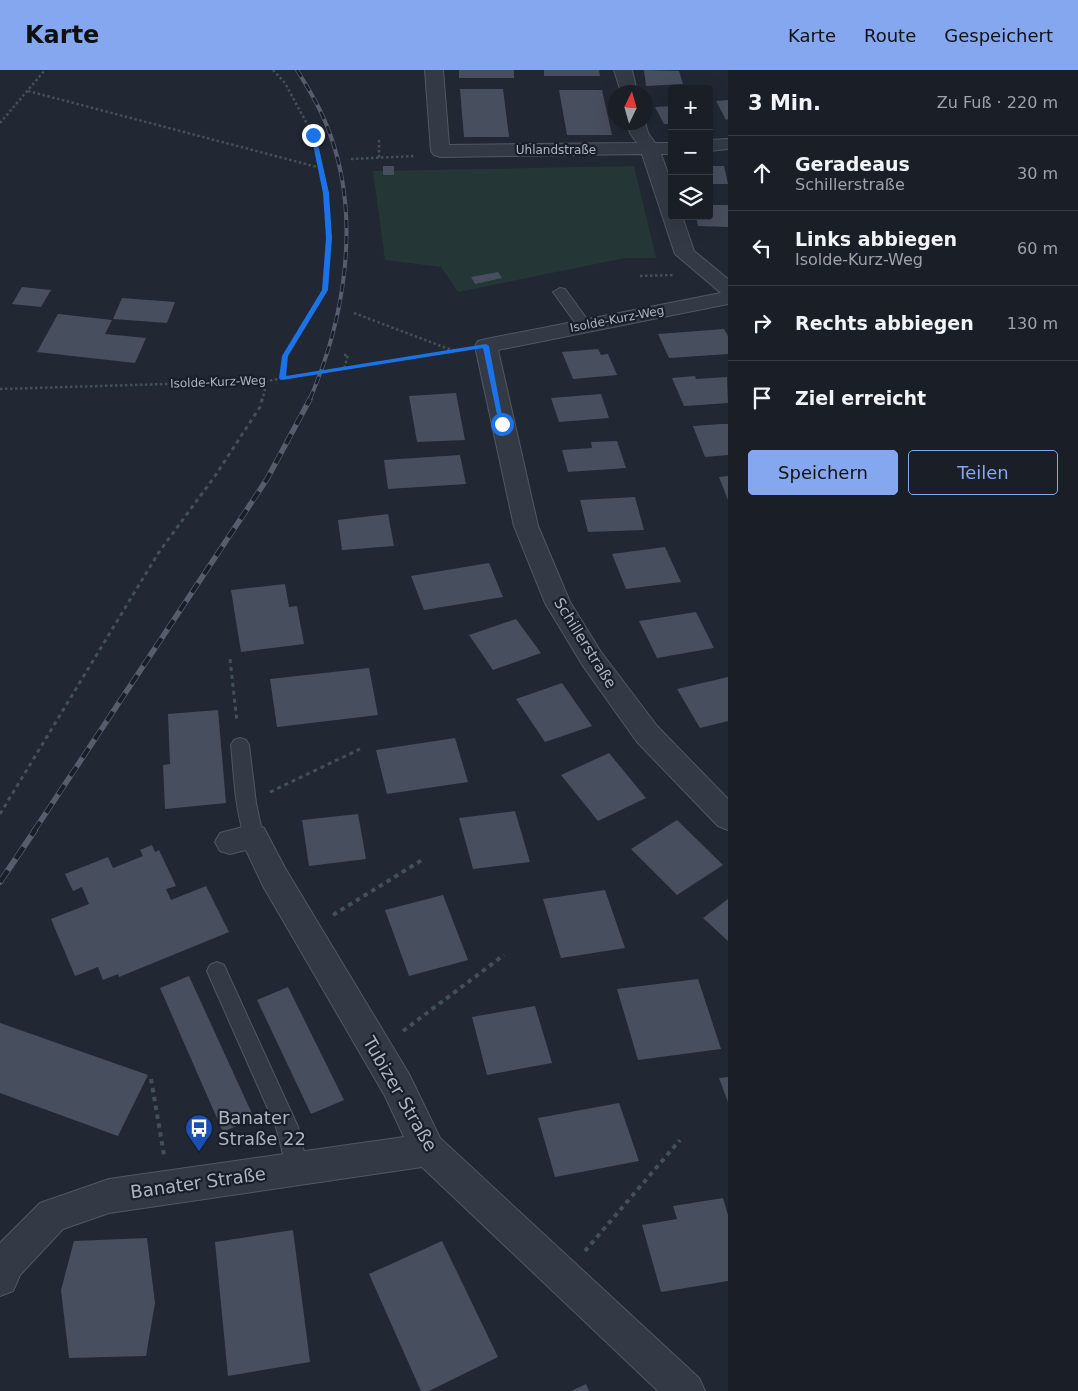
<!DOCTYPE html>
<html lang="de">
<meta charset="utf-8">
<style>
body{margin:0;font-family:"DejaVu Sans",sans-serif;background:#22272f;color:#f1f3f6}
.controls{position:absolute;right:15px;top:15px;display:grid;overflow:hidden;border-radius:5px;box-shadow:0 5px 20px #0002}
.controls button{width:45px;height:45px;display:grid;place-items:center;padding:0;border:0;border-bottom:1px solid #373c44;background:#191e27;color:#f1f3f6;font:25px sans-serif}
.compass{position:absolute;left:608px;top:15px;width:45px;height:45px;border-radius:50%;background:#191e27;box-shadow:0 5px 20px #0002;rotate:5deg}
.stop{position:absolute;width:15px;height:15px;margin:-11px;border:4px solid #1a73e8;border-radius:50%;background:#fff}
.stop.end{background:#1a73e8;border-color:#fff;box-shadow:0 1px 5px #0008}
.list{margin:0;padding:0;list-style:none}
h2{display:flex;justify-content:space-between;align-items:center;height:65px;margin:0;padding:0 20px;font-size:21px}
h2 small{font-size:16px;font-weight:400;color:#9fa2a7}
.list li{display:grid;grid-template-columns:32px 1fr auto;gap:15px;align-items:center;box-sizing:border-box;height:75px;padding:0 20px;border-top:1px solid #373c44}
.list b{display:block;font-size:19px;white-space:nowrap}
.list p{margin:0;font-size:16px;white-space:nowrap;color:#9fa2a7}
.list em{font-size:16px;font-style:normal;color:#9fa2a7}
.actions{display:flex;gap:10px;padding:15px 20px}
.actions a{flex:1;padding:11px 0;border:1px solid #85a7f0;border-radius:5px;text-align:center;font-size:18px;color:#85a7f0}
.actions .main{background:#85a7f0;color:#111}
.icon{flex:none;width:28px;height:28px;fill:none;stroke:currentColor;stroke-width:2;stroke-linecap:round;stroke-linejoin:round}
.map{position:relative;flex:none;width:728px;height:1321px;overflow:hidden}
header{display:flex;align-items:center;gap:30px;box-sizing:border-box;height:70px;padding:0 25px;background:#85a7f0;color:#111}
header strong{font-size:24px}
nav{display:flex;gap:28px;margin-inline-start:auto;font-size:18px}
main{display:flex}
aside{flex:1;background:#191e27}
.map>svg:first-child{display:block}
.green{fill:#253637}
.building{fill:#474e5e}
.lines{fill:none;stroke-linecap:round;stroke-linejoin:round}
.lane-casing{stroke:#515763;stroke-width:2}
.street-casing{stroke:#515763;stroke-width:2}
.path-far2{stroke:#425155;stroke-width:2.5;stroke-dasharray:2.5 2.5;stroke-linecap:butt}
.path-far1{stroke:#425155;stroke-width:3;stroke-dasharray:4 4;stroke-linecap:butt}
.path{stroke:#425155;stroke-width:4;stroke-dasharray:4.5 4.5;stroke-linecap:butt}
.lane{fill:#343a45;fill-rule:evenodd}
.street{fill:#343a45;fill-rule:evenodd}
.rail-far2-casing{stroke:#565d6c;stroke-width:4}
.rail-far1-casing{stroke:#565d6c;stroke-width:5.5}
.rail-casing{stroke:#565d6c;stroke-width:6}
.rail-far2{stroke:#191f29;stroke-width:2.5;stroke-dasharray:8;stroke-linecap:butt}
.rail-far1{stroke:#191f29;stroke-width:4;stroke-dasharray:11;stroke-linecap:butt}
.rail{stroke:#191f29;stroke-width:4.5;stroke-dasharray:14;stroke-linecap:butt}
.route{fill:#1a73e8}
.labels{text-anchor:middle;stroke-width:4.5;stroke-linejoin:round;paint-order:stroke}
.far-street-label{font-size:12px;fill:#aeb4c2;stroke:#191f29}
.street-label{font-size:15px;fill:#aeb4c2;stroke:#191f29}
.near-street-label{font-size:18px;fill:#aeb4c2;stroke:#191f29}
.near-poi-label{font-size:18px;fill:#aeb4c2;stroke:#191f29;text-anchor:start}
</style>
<header>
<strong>Karte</strong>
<nav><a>Karte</a><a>Route</a><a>Gespeichert</a></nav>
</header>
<main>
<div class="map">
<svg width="728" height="1321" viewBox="0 0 728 1321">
<rect width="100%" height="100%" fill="#212834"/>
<!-- green -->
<path class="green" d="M 634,96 L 656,188 L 625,188 L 458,222 L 441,197 L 385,190 L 373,101 Z"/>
<!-- building -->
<path class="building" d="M 459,0 L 514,0 L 514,8 L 459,8 Z
M 544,0 L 599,0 L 600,6 L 544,6 Z
M 644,0 L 679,1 L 683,14 L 646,16 Z
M 460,19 L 503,19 L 509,67 L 464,67 Z
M 559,20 L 602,20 L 612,65 L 567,65 Z
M 728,30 L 728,49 L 726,50 L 716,31 Z
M 672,36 L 672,54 L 664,54 L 655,37 Z
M 383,96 L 394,96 L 394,105 L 383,105 Z
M 709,96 L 724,96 L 728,114 L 709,114 Z
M 709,135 L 728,135 L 728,157 L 698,156 L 696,146 L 709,146 Z
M 498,202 L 502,208 L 475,214 L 471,207 Z
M 22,217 L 51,220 L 41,237 L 12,234 Z
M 122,228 L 175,232 L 167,253 L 113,249 Z
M 58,244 L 112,250 L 105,264 L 146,268 L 135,293 L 37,282 Z
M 724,259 L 728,266 L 728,284 L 669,288 L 658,264 Z
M 598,279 L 601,285 L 608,284 L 617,305 L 573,309 L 562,282 Z
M 695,306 L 696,309 L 727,307 L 728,333 L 684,336 L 672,308 Z
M 456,323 L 465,370 L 417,372 L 409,326 Z
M 601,324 L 609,348 L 559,352 L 551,328 Z
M 721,354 L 728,354 L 728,385 L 705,387 L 693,356 Z
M 617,371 L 626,398 L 568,402 L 562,380 L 592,378 L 591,372 Z
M 460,385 L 466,414 L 388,419 L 384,390 Z
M 728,406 L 728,430 L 719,407 Z
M 635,427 L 644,460 L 588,462 L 580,430 Z
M 388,444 L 394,476 L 342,480 L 338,450 Z
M 665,477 L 681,512 L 626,519 L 612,484 Z
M 489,493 L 503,527 L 424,540 L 411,506 Z
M 285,514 L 289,537 L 297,536 L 304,574 L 241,582 L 231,520 Z
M 696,542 L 714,578 L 657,588 L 639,551 Z
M 516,549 L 541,583 L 493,600 L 469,565 Z
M 369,598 L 378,645 L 277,657 L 270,609 Z
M 728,607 L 728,651 L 700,658 L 677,619 Z
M 562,613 L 592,656 L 545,672 L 516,629 Z
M 218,640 L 226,733 L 165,739 L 163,695 L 170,694 L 168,644 Z
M 455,668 L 468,712 L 387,724 L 376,680 Z
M 609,683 L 646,728 L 598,751 L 561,705 Z
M 515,741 L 530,792 L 473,799 L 459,748 Z
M 358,744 L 366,789 L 309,796 L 302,750 Z
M 677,750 L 723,795 L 677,825 L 631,779 Z
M 152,775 L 155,782 L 159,780 L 176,816 L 166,819 L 171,830 L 206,816 L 229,862 L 119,907 L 118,904 L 103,910 L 98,897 L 75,906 L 51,849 L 89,834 L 82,817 L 73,821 L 65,804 L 108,787 L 113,798 L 143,786 L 140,780 Z
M 605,820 L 625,878 L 561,888 L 543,829 Z
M 443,825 L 468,890 L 409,906 L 385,840 Z
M 728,829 L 728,871 L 703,848 Z
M 189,906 L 254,1048 L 223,1062 L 160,918 Z
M 698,909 L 721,979 L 638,990 L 617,919 Z
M 288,917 L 344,1030 L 311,1044 L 257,930 Z
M 535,936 L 552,993 L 487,1005 L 472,947 Z
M 0,953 L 148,1005 L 118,1066 L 0,1023 Z
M 728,1007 L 728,1032 L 719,1008 Z
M 619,1033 L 639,1091 L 555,1107 L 538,1048 Z
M 723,1128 L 728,1145 L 728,1211 L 661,1222 L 642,1155 L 677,1149 L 673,1136 Z
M 293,1160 L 310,1292 L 228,1306 L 215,1172 Z
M 147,1168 L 155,1233 L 146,1286 L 69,1288 L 61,1220 L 74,1171 Z
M 442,1171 L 498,1287 L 429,1321 L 421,1321 L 369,1204 Z
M 586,1314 L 589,1321 L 571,1321 Z"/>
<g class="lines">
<!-- lane casing -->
<g class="lane-casing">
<path id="lane" d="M 560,218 L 565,219 L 589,252 L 591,255 L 589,258 L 579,258 L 553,222 Z
M 240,668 L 246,670 L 249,675 L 256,733 L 263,766 L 261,771 L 254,774 L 247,771 C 235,747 234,702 231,675 L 234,670 Z
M 217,892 L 224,895 L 298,1057 L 308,1099 L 305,1107 L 297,1110 L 289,1107 L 276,1057 L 207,901 L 210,895 Z"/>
</g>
<!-- street casing -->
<g class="street-casing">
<path id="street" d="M 425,0 L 443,0 L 449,75 L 637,73 L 630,63 L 627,52 L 645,52 L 648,63 L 655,73 L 672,73 L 672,84 L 661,84 L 672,115 L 672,146 L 682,146 L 694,181 L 728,209 L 728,234 L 498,280 L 538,456 L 570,532 L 601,582 L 657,656 L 728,729 L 728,760 L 718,756 L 637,672 L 583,596 L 545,533 L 514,456 L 475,276 L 478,271 L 486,269 L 721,223 L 675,184 L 642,84 L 440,87 L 434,85 L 431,81 Z
M 614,0 L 632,0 L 637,22 L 621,22 Z
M 728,69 L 728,79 L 709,81 L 709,70 Z
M 254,754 L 264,758 L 285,798 L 409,1004 L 440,1068 L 699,1308 L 705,1321 L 658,1321 L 422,1097 L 109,1143 L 63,1159 L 20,1205 L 13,1221 L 0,1226 L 0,1173 L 40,1133 L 109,1109 L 404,1067 L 385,1026 L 263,816 L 246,780 L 230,784 L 220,781 L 215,772 L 220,763 Z"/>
</g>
<!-- path-far2 -->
<path class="path-far2" d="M 273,0 L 285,13 L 313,65 L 326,123 L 329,169 L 325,220 L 285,286 L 282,308
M 28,21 L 321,98
M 0,53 L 45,0
M 379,70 L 379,88
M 351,89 L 415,86
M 640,206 L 675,205
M 354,243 L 454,281
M 344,285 L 348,285 L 344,299
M 0,319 L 267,311 L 459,280
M 262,331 L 267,311"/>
<!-- path-far1 -->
<path class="path-far1" d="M 230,589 L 237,652
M 270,722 L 360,679
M 0,744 L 159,482 L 215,406 L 260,337 L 262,329"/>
<!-- path -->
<path class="path" d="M 333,845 L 422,790
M 403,961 L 504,885
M 151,1009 L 164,1085
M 585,1181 L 680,1070"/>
<!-- lane -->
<use href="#lane" class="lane"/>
<!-- street -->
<use href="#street" class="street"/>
<!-- rail-far2 casing -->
<g class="rail-far2-casing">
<path id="rail-far2" d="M 297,0 C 310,21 322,41 330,64 C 361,149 345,249 309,331"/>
</g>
<!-- rail-far1 casing -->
<g class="rail-far1-casing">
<path id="rail-far1" d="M 34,761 L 267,409 L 310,329"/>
</g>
<!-- rail casing -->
<g class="rail-casing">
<path id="rail" d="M 0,812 L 35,760"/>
</g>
<!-- rail-far2 -->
<use href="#rail-far2" class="rail-far2"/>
<!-- rail-far1 -->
<use href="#rail-far1" class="rail-far1"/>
<!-- rail -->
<use href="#rail" class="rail"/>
</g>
<!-- route -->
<path class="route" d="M 313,63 L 316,65 L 329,123 L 332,168 L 328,220 L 288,286 L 286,306 L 486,274 L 489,276 L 504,356 L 499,354 L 483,278 L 282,310 L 279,308 L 282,286 L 322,220 L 326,168 L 323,123 L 311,65 Z"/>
<!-- icons -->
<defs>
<g id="bus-pin" transform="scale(1.4375)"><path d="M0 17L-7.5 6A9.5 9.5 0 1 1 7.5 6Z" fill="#1a4fb4" stroke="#191f29"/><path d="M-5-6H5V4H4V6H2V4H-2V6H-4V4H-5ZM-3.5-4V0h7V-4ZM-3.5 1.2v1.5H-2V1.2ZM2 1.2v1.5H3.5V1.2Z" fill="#fff"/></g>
</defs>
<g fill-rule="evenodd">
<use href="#bus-pin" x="199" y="1058"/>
</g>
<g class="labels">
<!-- far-street labels -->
<g class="far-street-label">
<text x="556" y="84">Uhlandstraße</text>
<text transform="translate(617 249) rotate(-11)" y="4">Isolde-Kurz-Weg</text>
<text transform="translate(218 312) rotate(-2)" y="4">Isolde-Kurz-Weg</text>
</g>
<!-- street labels -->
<g class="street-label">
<text transform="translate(585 573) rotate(58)" y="5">Schillerstraße</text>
</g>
<!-- near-street labels -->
<g class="near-street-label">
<text transform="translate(400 1024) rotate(60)" y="6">Tubizer Straße</text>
<text transform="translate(198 1113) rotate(-8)" y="6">Banater Straße</text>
</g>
<!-- near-poi labels -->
<g class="near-poi-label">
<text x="218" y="1054">Banater<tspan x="218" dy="21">Straße 22</tspan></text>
</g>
</g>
</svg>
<div class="controls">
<button>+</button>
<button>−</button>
<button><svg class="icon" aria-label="layers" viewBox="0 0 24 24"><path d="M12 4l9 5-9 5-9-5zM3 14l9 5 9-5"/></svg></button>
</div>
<svg class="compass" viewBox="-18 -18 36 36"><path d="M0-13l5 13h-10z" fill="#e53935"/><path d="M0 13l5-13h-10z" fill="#9fa2a7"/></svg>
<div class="stop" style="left:502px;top:354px"></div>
<div class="stop end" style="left:313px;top:65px"></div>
</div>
<aside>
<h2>3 Min.<small>Zu Fuß · 220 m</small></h2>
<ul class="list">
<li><svg class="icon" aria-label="ahead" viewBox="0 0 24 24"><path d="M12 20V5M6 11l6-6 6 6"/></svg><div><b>Geradeaus</b><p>Schillerstraße</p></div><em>30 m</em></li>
<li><svg class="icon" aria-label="left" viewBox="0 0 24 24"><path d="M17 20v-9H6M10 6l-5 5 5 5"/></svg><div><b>Links abbiegen</b><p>Isolde-Kurz-Weg</p></div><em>60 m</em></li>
<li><svg class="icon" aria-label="right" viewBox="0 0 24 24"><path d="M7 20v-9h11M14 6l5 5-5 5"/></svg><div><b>Rechts abbiegen</b></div><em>130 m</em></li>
<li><svg class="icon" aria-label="arrive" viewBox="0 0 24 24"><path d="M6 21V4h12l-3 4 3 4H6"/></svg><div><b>Ziel erreicht</b></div></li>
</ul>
<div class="actions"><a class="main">Speichern</a><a>Teilen</a></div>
</aside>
</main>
